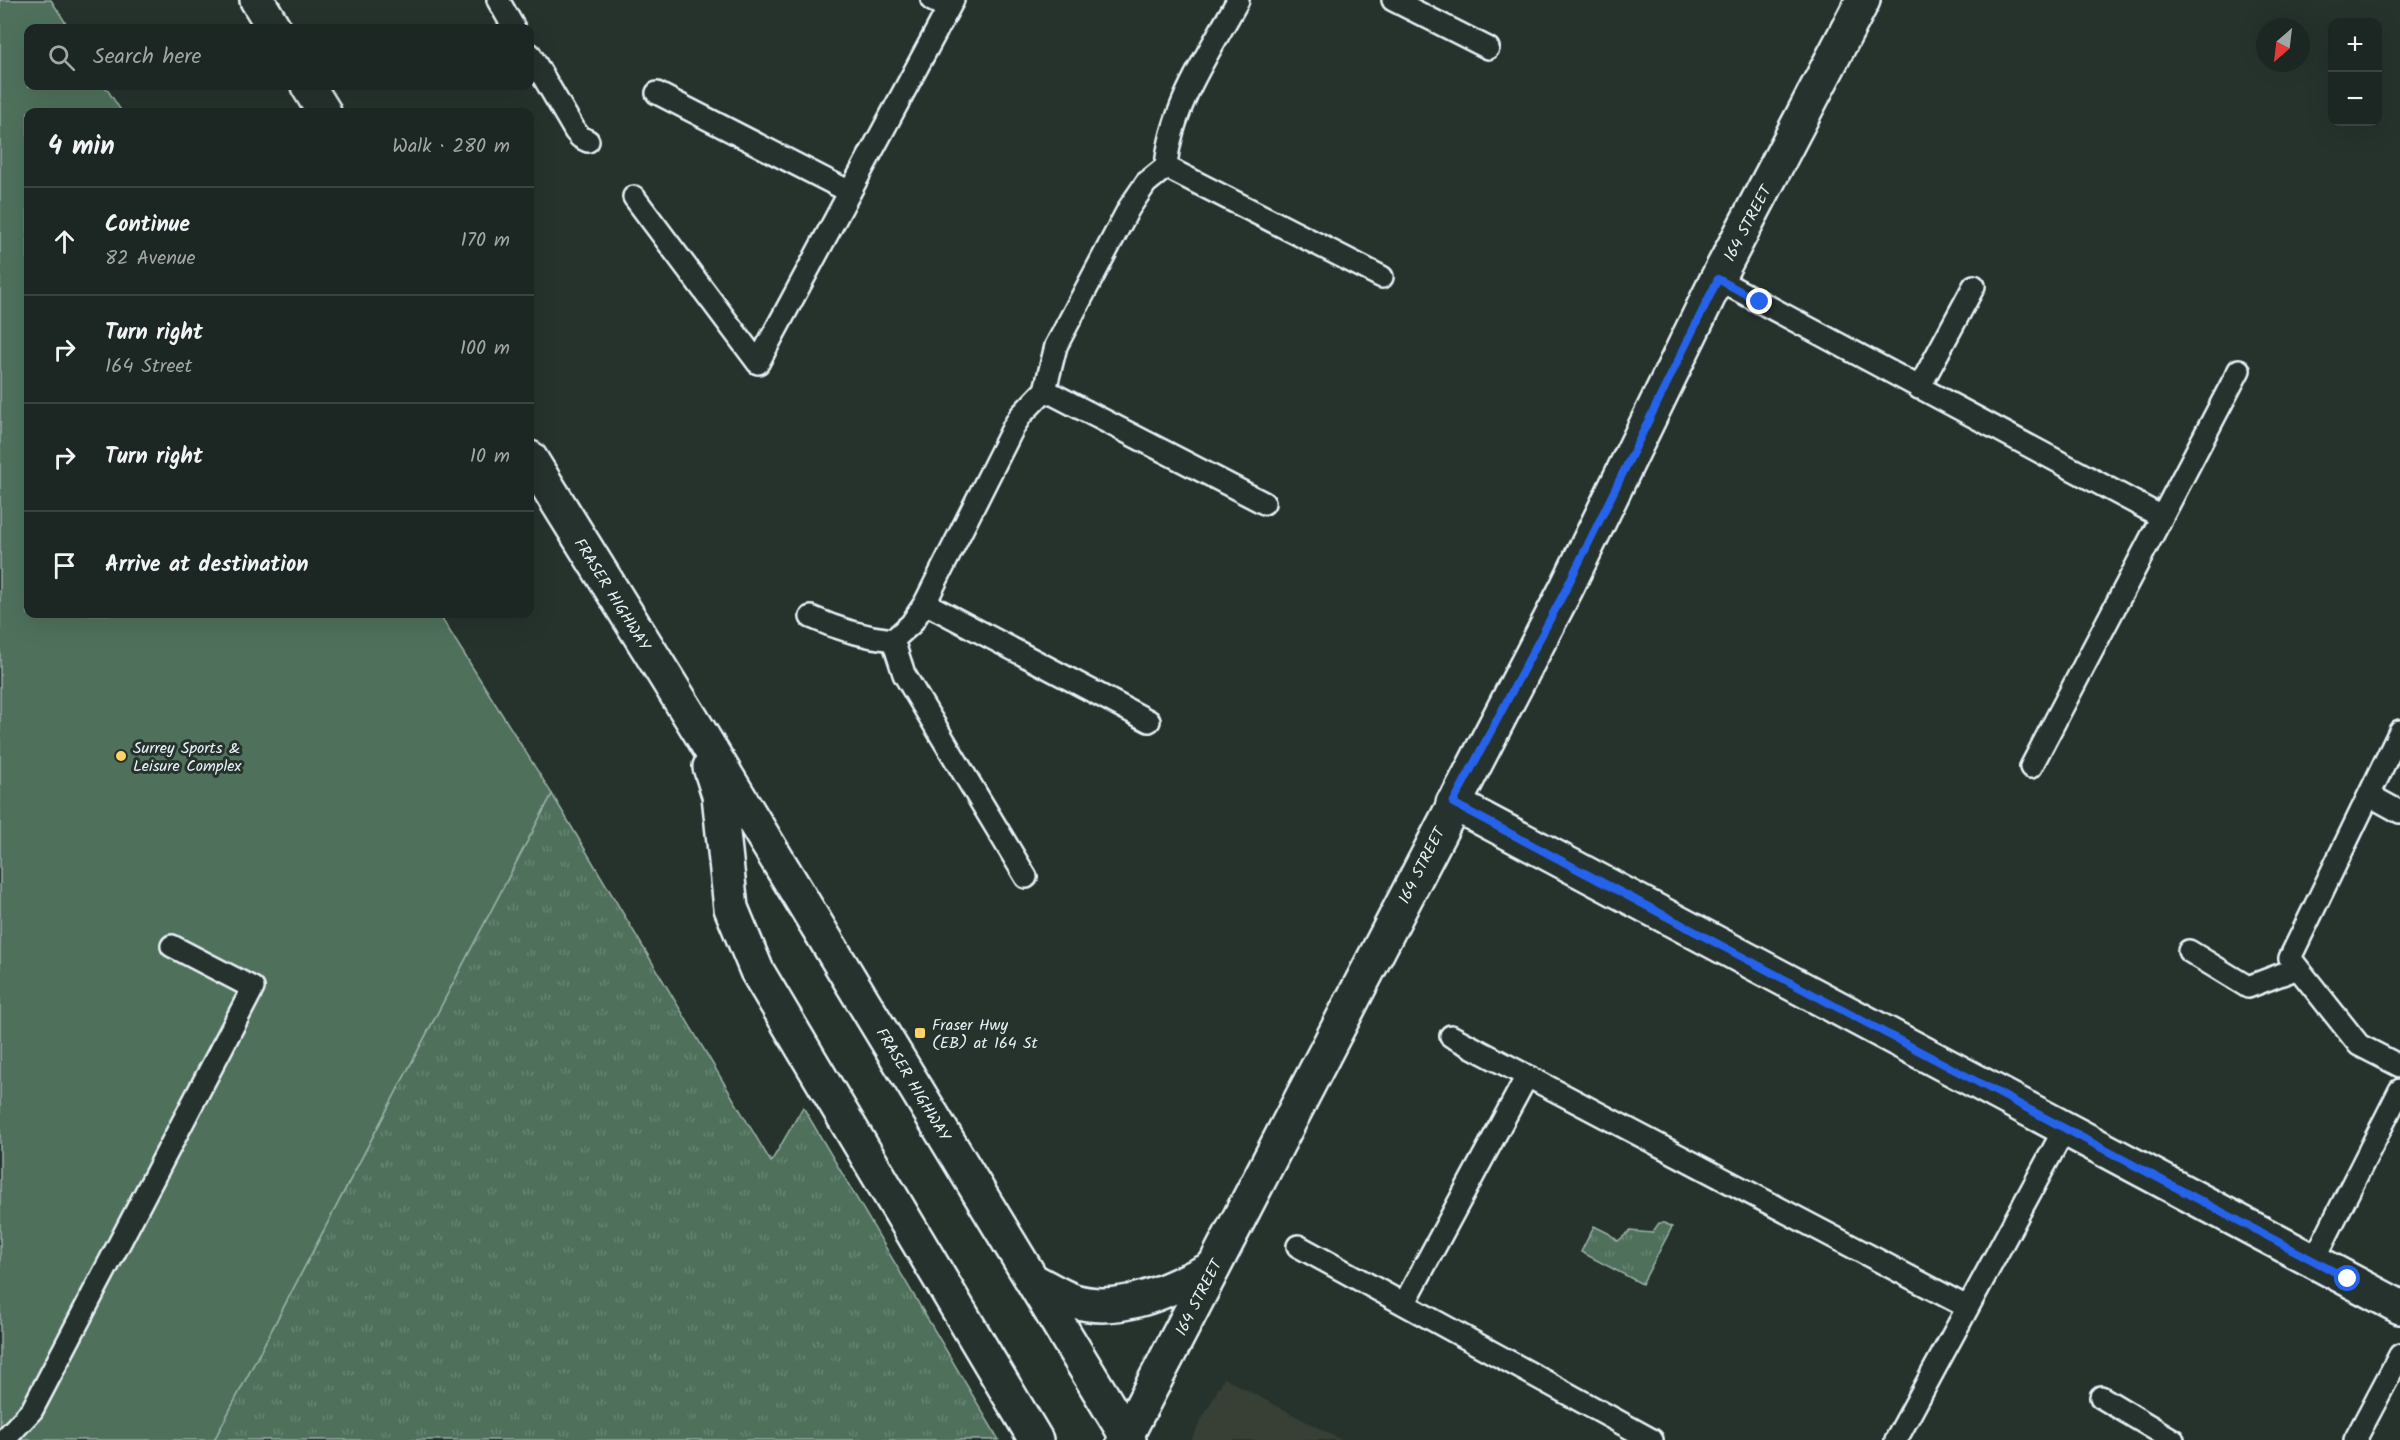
<!DOCTYPE html>
<meta charset="utf-8">
<style>
body{margin:0;font-family:Kalam,sans-serif;background:#252e2a;color:#f1f3f6}
.controls{position:absolute;right:18px;top:18px;display:grid;overflow:hidden;border-radius:12px;box-shadow:0 6px 24px #0002}
.controls button{width:54px;height:54px;display:grid;place-items:center;padding:0;border:0;border-bottom:2px solid #3a4340;background:#1c2622;color:#f1f3f6;font:30px sans-serif}
.compass{position:absolute;left:2256px;top:18px;width:54px;height:54px;border-radius:50%;background:#1c2622;box-shadow:0 6px 24px #0002;rotate:208deg}
.stop{position:absolute;width:18px;height:18px;margin:-14px;border:4px solid #2563eb;border-radius:50%;background:#fff}
.stop.end{background:#2563eb;border-color:#fff;box-shadow:0 2px 6px #0008}
.list{margin:0;padding:0;list-style:none}
h2{display:flex;justify-content:space-between;align-items:center;height:78px;margin:0;padding:0 24px;font-size:26px}
h2 small{font-size:20px;font-weight:400;color:#a0a5a5}
.list li{display:grid;grid-template-columns:39px 1fr auto;gap:18px;align-items:center;box-sizing:border-box;height:108px;padding:0 24px;border-top:2px solid #3a4340}
.list b{display:block;font-size:22px;white-space:nowrap}
.list p{margin:0;font-size:20px;white-space:nowrap;color:#a0a5a5}
.list em{font-size:20px;font-style:normal;color:#a0a5a5}
.icon{flex:none;width:33px;height:33px;fill:none;stroke:currentColor;stroke-width:2;stroke-linecap:round;stroke-linejoin:round}
.map{position:relative;flex:none;width:2400px;height:1440px;overflow:hidden}
.search{position:absolute;background:#1c2622;box-shadow:0 6px 24px #0002;left:24px;top:24px;width:510px;height:66px;display:flex;align-items:center;gap:15px;box-sizing:border-box;padding:0 21px;border-radius:12px;color:#a0a5a5;font-size:22px}
.panel{position:absolute;background:#1c2622;box-shadow:0 6px 24px #0002;left:24px;top:108px;width:510px;height:510px;border-radius:12px}
.map>svg:first-child{display:block}
.built{fill:#374035}
.grass{fill:url(#grass-tufts);stroke:#9cb1aa;stroke-width:1.5}
.pitch{fill:#4f715c;stroke:#9cb1aa;stroke-width:1.5}
.lines{fill:none;stroke-linecap:round;stroke-linejoin:round}
.service-casing{stroke:#e8f1f8;stroke-width:26}
.tertiary-casing{stroke:#e8f1f8;stroke-width:38}
.primary-casing{stroke:#e8f1f8;stroke-width:38}
.service{stroke:#26332d;stroke-width:21}
.tertiary{stroke:#26332d;stroke-width:33}
.primary{stroke:#26332d;stroke-width:33}
.route{stroke:#2563eb;stroke-width:8}
.poi-dot{fill:#ffd166;stroke:#26332d;stroke-width:2}
.labels{text-anchor:middle;stroke-width:6;stroke-linejoin:round;paint-order:stroke}
.street-label{font-size:16px;fill:#e8f1f8;stroke:#26332d}
.poi-label{font-size:16px;fill:#e8f1f8;stroke:#26332d;text-anchor:start}
</style>
<div class="map">
<svg width="2400" height="1440" viewBox="0 0 2400 1440">
<defs>
<pattern id="grass-tufts" width="24" height="20" patternUnits="userSpaceOnUse" patternTransform="scale(1.5)"><rect width="24" height="20" fill="#4f715c"/><path d="M3 7l-1-3M5 7V3M7 7l1-3M15 17l-1-3M17 17v-4M19 17l1-3" fill="none" stroke="#688674"/></pattern>
</defs>
<rect width="100%" height="100%" fill="#26332d"/>
<filter id="ink" filterUnits="userSpaceOnUse"><feTurbulence type="fractalNoise" baseFrequency=".0167" numOctaves="2"/><feDisplacementMap in="SourceGraphic" scale="12" xChannelSelector="R" yChannelSelector="G"/><feConvolveMatrix kernelMatrix="1 2 1 2 8 2 1 2 1" color-interpolation-filters="sRGB"/></filter>
<g filter="url(#ink)">
<!-- built -->
<path class="built" d="M 1224,1378 L 1341,1440 L 1191,1440 Z"/>
<!-- grass -->
<path class="grass" d="M 552,794 L 771,1162 L 803,1107 L 999,1440 L 214,1440 Z
M 1659,1223 L 1664,1223 L 1672,1227 L 1642,1284 L 1581,1252 L 1594,1226 L 1608,1233 L 1618,1241 L 1630,1231 L 1652,1233 Z"/>
<!-- pitch -->
<path class="pitch" d="M 0,0 L 51,0 L 69,28 L 28,28 L 28,86 L 105,86 L 122,112 L 28,112 L 28,614 L 439,614 L 552,794 L 214,1440 L 0,1440 Z"/>
<g class="lines">
<!-- service casing -->
<g class="service-casing">
<path id="service" d="M 498,0 L 514,28
M 932,0 L 948,8
M 1393,0 L 1488,48
M 530,54 L 575,131 L 580,137 L 588,141
M 657,93 L 850,192
M 1166,167 L 1382,277
M 634,197 L 758,363 L 953,0
M 1717,279 L 2162,517
M 1919,388 L 1974,286
M 1045,390 L 1264,503
M 925,603 L 1149,721
M 811,617 C 837,629 864,637 893,640 L 911,624 L 925,603 L 1014,426 L 1021,415 L 1045,390 L 1056,346 L 1129,208 L 1146,183 L 1166,167 C 1171,106 1209,53 1238,0
M 893,640 L 904,674 L 1026,877
M 2400,731 L 2290,958 L 2359,1045 L 2400,1066
M 2031,767 L 2239,370
M 2369,795 L 2400,812
M 2189,951 L 2248,987 L 2298,968
M 1451,1036 L 1967,1307
M 1298,1246 L 1652,1440
M 2314,1260 L 2400,1090
M 1404,1304 L 1527,1076
M 2101,1397 L 2173,1440
M 4,1440 L 32,1410 L 253,988 L 172,946
M 1896,1440 L 2065,1128
M 2355,1440 L 2400,1355"/>
</g>
<!-- tertiary casing -->
<g class="tertiary-casing">
<path id="tertiary" d="M 1453,803 L 2400,1307
M 1124,1440 L 1566,589 L 1717,279 L 1863,0"/>
</g>
<!-- primary casing -->
<g class="primary-casing">
<path id="primary" d="M 257,0 L 274,28
M 308,86 L 324,112
M 530,458 L 698,729 L 1129,1440
M 710,767 L 719,795 L 731,908 L 757,971 L 1036,1440
M 1032,1280 C 1046,1287 1059,1296 1074,1301 C 1122,1315 1171,1289 1213,1268"/>
</g>
<!-- service -->
<use href="#service" class="service"/>
<!-- tertiary -->
<use href="#tertiary" class="tertiary"/>
<!-- primary -->
<use href="#primary" class="primary"/>
</g>
</g>
<g class="lines" filter="url(#ink)">
<!-- route -->
<path class="route" d="M 1760,302 L 1718,279 L 1566,589 L 1453,803 L 2348,1279"/>
</g>
<!-- markers -->
<g class="poi-dot">
<circle cx="121" cy="756" r="6"/>
<rect x="914" y="1027" width="12" height="12" rx="3"/>
</g>
<g class="labels">
<!-- street labels -->
<g class="street-label">
<text transform="translate(1747 223) rotate(-62)" y="6">164 STREET</text>
<text transform="translate(613 594) rotate(58)" y="6">FRASER HIGHWAY</text>
<text transform="translate(1421 865) rotate(-63)" y="6">164 STREET</text>
<text transform="translate(914 1084) rotate(59)" y="6">FRASER HIGHWAY</text>
<text transform="translate(1198 1297) rotate(-63)" y="6">164 STREET</text>
</g>
<!-- poi labels -->
<g class="poi-label">
<text x="133" y="753">Surrey Sports &amp;<tspan x="133" dy="18">Leisure Complex</tspan></text>
<text x="932" y="1030">Fraser Hwy<tspan x="932" dy="18">(EB) at 164 St</tspan></text>
</g>
</g>
</svg>
<div class="controls">
<button>+</button>
<button>−</button>
</div>
<svg class="compass" viewBox="-18 -18 36 36"><path d="M0-13l5 13h-10z" fill="#e53935"/><path d="M0 13l5-13h-10z" fill="#a0a5a5"/></svg>
<div class="stop" style="left:2348px;top:1279px"></div>
<div class="stop end" style="left:1760px;top:302px"></div>
<div class="search"><svg class="icon" aria-label="search" viewBox="0 0 24 24"><circle cx="10" cy="10" r="6"/><path d="M15 15l6 6"/></svg>Search here</div>
<section class="panel">
<h2>4 min<small>Walk · 280 m</small></h2>
<ul class="list">
<li><svg class="icon" aria-label="ahead" viewBox="0 0 24 24"><path d="M12 20V5M6 11l6-6 6 6"/></svg><div><b>Continue</b><p>82 Avenue</p></div><em>170 m</em></li>
<li><svg class="icon" aria-label="right" viewBox="0 0 24 24"><path d="M7 20v-9h11M14 6l5 5-5 5"/></svg><div><b>Turn right</b><p>164 Street</p></div><em>100 m</em></li>
<li><svg class="icon" aria-label="right" viewBox="0 0 24 24"><path d="M7 20v-9h11M14 6l5 5-5 5"/></svg><div><b>Turn right</b></div><em>10 m</em></li>
<li><svg class="icon" aria-label="arrive" viewBox="0 0 24 24"><path d="M6 21V4h12l-3 4 3 4H6"/></svg><div><b>Arrive at destination</b></div></li>
</ul>
</section>
</div>
